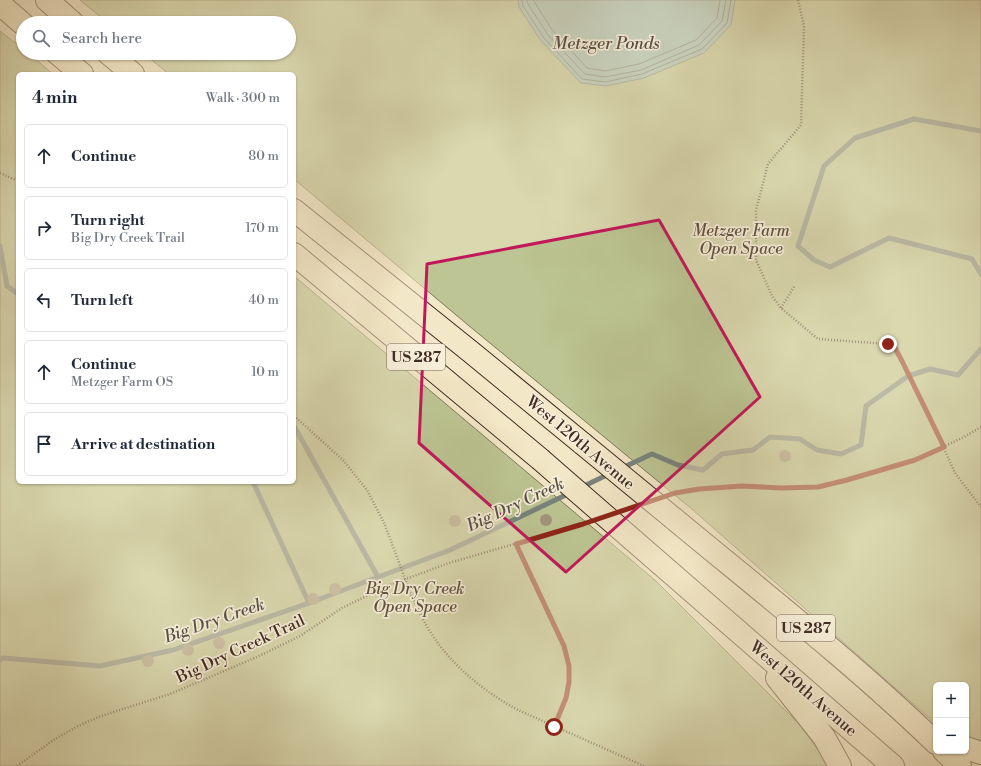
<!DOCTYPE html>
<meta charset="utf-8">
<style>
body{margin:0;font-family:"Libre Bodoni",serif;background:#f6f6f7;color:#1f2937}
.controls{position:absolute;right:12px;bottom:12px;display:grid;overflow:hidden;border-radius:6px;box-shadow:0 1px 3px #0004}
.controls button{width:36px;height:36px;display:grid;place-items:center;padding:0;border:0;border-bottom:1px solid #e0e1e3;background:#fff;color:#1f2937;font:20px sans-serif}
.stop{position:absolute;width:12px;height:12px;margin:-9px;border:3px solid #8f2418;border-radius:50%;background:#fff}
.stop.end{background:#8f2418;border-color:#fff;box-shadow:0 1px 4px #0008}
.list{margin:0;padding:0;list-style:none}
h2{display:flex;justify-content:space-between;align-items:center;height:52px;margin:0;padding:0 16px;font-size:17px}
h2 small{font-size:13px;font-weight:400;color:#747a83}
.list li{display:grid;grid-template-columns:26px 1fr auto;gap:12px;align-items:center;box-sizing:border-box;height:64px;margin:0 8px 8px;padding:0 8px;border:1px solid #e0e1e3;border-radius:6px}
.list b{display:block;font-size:15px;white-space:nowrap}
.list p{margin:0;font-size:13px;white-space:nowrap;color:#747a83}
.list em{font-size:13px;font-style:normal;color:#747a83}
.icon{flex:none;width:22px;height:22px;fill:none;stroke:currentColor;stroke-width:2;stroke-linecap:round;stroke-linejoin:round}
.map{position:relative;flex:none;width:981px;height:766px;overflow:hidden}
.search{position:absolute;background:#fff;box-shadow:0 1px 3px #0004;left:16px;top:16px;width:280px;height:44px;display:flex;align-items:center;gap:10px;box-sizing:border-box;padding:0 14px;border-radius:22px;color:#747a83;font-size:15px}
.panel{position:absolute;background:#fff;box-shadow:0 1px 3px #0004;left:16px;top:72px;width:280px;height:412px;border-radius:6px}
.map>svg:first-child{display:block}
.green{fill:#bcc593;stroke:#7e785b}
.water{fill:#9cbfbb;stroke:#78847e}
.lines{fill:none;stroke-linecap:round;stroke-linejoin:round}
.shore{stroke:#6e756f;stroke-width:1}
.stream{stroke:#78847e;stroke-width:5}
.major-casing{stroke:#412b23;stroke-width:24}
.path{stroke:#412b23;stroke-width:2.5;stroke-dasharray:1 2;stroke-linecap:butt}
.major{stroke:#f2e7c6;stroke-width:22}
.major-bridge-casing{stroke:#412b23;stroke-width:24;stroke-linecap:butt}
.path-bridge{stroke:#412b23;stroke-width:2.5;stroke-dasharray:1 2;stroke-linecap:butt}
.major-bridge{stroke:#f2e7c6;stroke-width:22}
.tree{fill:#a2957c}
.route{stroke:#8f2418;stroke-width:5}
.marked{fill:none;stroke:#c2185b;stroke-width:3;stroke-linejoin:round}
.labels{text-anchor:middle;stroke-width:3.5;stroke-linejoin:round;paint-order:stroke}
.shield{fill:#f7efda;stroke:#78665a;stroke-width:1}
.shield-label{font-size:15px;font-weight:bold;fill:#412b23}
.park-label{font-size:16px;font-style:italic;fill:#60523f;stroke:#f7efda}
.street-label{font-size:16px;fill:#412b23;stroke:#f7efda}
.water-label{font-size:17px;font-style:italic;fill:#585049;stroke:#f7efda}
</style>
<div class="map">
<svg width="981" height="766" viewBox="0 0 981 766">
<rect width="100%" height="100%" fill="#f2e7c6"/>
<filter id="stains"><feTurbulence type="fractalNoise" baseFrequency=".005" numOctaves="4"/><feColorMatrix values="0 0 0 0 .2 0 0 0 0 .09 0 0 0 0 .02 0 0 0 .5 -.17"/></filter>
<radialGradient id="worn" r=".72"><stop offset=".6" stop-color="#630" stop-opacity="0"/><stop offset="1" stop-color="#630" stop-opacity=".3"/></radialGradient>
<!-- green -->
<path class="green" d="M 80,0 L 981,0 L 981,763 L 966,750 L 966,685 L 936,685 L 936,724 L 693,510 L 468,325 L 294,179 L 294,74 L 169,74 L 143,53 L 289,53 L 289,23 L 108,23 Z
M 0,31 L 23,49 L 23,53 L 28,53 L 53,74 L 18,74 L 18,482 L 294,482 L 294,276 L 656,581 L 798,723 L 825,759 L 828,766 L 0,766 Z"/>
<!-- water -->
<path class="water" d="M 518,0 L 735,0 L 731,25 L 704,53 L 644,78 L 606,86 L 581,83 L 541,41 L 519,7 Z"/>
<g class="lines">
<!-- shore -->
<path class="shore" d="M 522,0 L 523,6 L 544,38 L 582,79 L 605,82 L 642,74 L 702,49 L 727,23 L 731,0
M 527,0 L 528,4 L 548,35 L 585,74 L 605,77 L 641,70 L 699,45 L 722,21 L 726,0
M 533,0 L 553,31 L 587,68 L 605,71 L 639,64 L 696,40 L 717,18 L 720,0"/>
<!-- stream -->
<path class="stream" d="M 981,131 L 914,119 L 855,138 L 824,166 L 798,246 L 814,260 L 830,267 L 889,238 L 972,259 L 981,274
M 0,246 L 7,286 L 18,294
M 294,426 L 378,577
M 622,468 L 652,454 L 678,465 L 703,470 L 722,454 L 753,450 L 770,437 L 800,439 L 817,450 L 841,454 L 861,445 L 866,406 L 908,376 L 930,369 L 958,375 L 981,349
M 253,482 L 309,603
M 580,488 L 611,473
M 0,660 L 3,658 L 100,666 L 173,650 L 309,603 L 450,550 L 570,493"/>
<!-- major casing -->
<g class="major-casing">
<path id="major" d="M 47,0 L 73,23
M 0,4 L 23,24
M 57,53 L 82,74
M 108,53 L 133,74
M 294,210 L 471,352 L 583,444
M 294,254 L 540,459
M 673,518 C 761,591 853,663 936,743
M 633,540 L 893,766
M 777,678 L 824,737 L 840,766
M 966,748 L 981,753
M 944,751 L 960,766"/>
</g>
<!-- path -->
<path class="path" d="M 798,0 L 804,26 L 801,125 L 768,164 L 756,210 L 756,260 L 772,296 L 781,308 L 818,339 L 888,344 L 895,348 L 925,407 L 955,473 L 981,507
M 0,173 L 18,181
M 781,308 L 795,285
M 294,416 L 343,460 L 367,490 L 385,525
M 674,493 L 699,489 L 742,486 L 781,488 L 818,487 L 847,480 L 915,460 L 964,437 L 981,427
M 516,544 L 564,646 L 569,666 L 569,682 L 566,698 L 554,727
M 411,595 C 416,604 420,614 425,623 C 446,661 481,690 518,710 L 644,766
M 17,766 L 55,739 L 78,726 L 101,716 L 170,694 L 257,657 L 300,636 L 342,608 L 387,586 L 449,563 L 586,523"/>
<!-- major -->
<use href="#major" class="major"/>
<!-- major-bridge casing -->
<g class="major-bridge-casing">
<path id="major-bridge" d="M 583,444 L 673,518
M 540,459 L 633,540"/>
</g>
<!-- path-bridge -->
<path class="path-bridge" d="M 385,525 L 411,595"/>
<!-- major-bridge -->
<use href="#major-bridge" class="major-bridge"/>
</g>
<!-- trees -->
<g class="tree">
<circle cx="785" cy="456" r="6"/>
<circle cx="546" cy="520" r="6"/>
<circle cx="455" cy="521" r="6"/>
<circle cx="335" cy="589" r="6"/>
<circle cx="313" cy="599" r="6"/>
<circle cx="219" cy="643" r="6"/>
<circle cx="188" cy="650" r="6"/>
<circle cx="148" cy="661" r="6"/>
</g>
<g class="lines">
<!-- route -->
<path class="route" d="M 554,727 L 566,698 L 569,682 L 569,666 L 564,646 L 516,544 L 583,524 L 675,493 L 699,489 L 742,486 L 781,488 L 818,487 L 847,480 L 915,460 L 944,447 L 901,359 L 895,348 L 888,344"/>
</g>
<!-- marked area -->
<path d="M0 0H981V766H0ZM 659,220 L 760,397 L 566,572 L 419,443 L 427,264 Z" fill="#f2e7c6" fill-opacity=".55" fill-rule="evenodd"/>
<path class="marked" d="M 659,220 L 760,397 L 566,572 L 419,443 L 427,264 Z"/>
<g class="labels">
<!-- shield labels -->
<g class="shield">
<rect x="387" y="344" width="58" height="26" rx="3"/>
<rect x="777" y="615" width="58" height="26" rx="3"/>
</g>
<g class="shield-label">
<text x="416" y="362">US 287</text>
<text x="806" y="633">US 287</text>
</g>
<!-- park labels -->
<g class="park-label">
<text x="741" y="236">Metzger Farm<tspan x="741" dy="18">Open Space</tspan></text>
<text x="415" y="594">Big Dry Creek<tspan x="415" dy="18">Open Space</tspan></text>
</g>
<!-- street labels -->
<g class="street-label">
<text transform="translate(581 442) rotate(40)" y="6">West 120th Avenue</text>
<text transform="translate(240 648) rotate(-25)" y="6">Big Dry Creek Trail</text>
<text transform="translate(804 688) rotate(41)" y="6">West 120th Avenue</text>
</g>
<!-- water labels -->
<g class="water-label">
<text x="606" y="49">Metzger Ponds</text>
<text transform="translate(515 504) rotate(-25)" y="6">Big Dry Creek</text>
<text transform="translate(214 620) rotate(-19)" y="6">Big Dry Creek</text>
</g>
</g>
<rect width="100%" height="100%" filter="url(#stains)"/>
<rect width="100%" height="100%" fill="url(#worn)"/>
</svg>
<div class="controls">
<button>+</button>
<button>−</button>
</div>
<div class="stop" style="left:554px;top:727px"></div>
<div class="stop end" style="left:888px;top:344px"></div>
<div class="search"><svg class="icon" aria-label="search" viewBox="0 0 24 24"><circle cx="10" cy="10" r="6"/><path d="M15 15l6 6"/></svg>Search here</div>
<section class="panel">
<h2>4 min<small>Walk · 300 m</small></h2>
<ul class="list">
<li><svg class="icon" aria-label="ahead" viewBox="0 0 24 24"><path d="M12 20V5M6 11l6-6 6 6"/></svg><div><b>Continue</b></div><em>80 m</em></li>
<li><svg class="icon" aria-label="right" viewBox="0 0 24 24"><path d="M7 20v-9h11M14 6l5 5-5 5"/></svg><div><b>Turn right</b><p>Big Dry Creek Trail</p></div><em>170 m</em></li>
<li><svg class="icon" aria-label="left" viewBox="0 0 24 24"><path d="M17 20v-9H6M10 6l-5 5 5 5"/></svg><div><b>Turn left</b></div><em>40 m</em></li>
<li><svg class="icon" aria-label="ahead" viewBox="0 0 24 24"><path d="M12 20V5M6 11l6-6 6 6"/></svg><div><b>Continue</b><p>Metzger Farm OS</p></div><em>10 m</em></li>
<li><svg class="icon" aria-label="arrive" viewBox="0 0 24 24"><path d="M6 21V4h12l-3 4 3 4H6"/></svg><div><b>Arrive at destination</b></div></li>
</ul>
</section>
</div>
